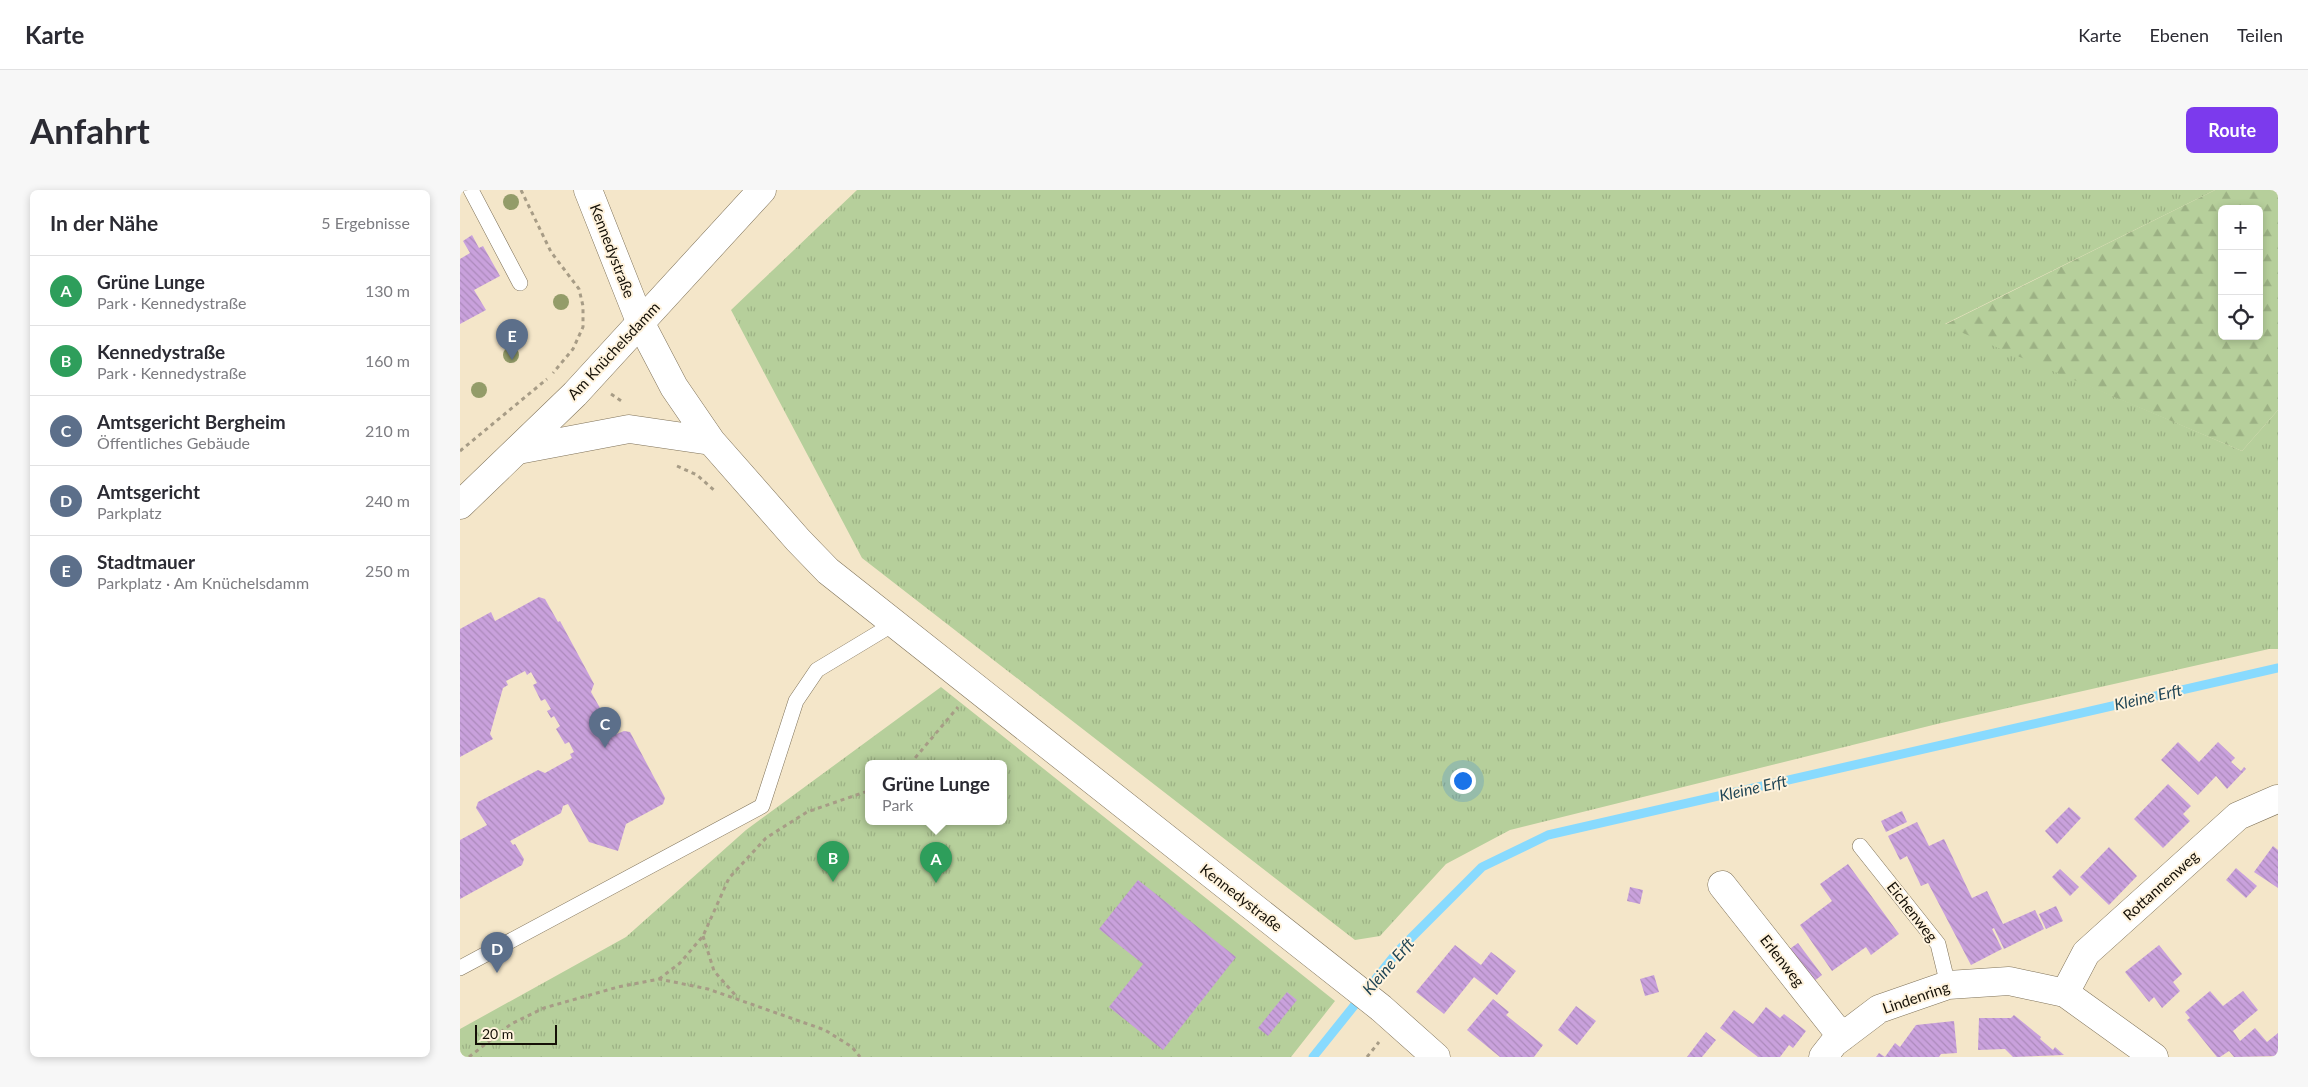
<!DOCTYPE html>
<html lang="de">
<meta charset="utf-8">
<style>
body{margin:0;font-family:Lato,sans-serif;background:#f7f7f7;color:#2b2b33}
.controls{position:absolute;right:15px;top:15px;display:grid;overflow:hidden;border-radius:8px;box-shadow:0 2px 8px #0003}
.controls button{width:45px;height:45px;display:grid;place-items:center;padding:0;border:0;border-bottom:1px solid #e1e1e2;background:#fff;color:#2b2b33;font:25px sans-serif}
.scale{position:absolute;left:15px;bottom:12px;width:82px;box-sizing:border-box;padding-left:5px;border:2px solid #151007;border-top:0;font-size:14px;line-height:18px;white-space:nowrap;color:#151007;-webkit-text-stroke:4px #fff3dd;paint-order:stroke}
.you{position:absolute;left:1002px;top:590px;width:18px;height:18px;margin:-12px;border:4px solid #fff;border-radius:50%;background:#1a73e8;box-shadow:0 0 0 8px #1a73e833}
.badge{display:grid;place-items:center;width:32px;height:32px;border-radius:50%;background:#7c3aed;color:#fff;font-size:16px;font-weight:700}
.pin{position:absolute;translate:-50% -41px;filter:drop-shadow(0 1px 2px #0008)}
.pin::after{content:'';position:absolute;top:26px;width:18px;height:15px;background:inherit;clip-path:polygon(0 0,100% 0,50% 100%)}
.popup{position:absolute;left:405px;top:570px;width:142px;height:65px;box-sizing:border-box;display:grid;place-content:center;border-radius:8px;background:#fff;filter:drop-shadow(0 1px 4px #0005);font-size:16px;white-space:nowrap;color:#7c7c81}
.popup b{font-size:19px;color:#2b2b33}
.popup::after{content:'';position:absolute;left:50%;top:100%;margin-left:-10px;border:10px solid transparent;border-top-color:#fff}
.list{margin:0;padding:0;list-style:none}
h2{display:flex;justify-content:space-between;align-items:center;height:65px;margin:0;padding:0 20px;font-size:21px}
h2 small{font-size:16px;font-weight:400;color:#7c7c81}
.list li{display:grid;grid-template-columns:32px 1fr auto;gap:15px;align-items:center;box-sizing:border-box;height:70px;padding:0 20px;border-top:1px solid #e1e1e2}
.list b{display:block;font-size:19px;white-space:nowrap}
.list p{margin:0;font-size:16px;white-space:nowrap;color:#7c7c81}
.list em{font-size:16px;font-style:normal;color:#7c7c81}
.icon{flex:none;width:28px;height:28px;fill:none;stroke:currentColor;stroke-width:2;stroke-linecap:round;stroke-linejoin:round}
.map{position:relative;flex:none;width:1818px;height:867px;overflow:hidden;border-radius:8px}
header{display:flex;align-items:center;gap:30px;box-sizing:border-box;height:70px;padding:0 25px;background:#fff;border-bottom:1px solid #e1e1e2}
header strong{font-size:24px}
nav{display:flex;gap:28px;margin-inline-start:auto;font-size:18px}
.intro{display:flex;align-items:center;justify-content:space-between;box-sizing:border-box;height:120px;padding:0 30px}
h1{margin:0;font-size:35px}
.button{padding:12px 22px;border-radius:8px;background:#7c3aed;color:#fff;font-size:18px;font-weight:700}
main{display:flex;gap:30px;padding:0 30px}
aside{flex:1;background:#fff;border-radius:8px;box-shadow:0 2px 8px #0003}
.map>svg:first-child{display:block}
.grass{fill:url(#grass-tufts);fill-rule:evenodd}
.forest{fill:url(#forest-firs);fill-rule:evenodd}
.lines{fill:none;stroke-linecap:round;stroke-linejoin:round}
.stream{stroke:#88dafe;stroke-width:9}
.building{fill:url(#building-back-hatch)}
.service-casing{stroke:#7f7259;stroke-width:16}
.minor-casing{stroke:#7f7259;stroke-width:29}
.secondary-casing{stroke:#7f7259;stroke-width:29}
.path{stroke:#a79c86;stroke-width:3;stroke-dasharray:4 4;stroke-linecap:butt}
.service{stroke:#fff;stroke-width:15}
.minor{stroke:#fff;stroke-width:28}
.secondary{stroke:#fff;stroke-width:28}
.tree{fill:#939c69}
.labels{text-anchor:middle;stroke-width:4;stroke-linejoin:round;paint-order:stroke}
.street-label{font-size:15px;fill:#151007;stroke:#fff3dd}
.water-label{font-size:16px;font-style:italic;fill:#204555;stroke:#fff3dd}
</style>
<header>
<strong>Karte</strong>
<nav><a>Karte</a><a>Ebenen</a><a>Teilen</a></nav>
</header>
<div class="intro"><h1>Anfahrt</h1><a class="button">Route</a></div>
<main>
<aside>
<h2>In der Nähe<small>5 Ergebnisse</small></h2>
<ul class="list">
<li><span class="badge" style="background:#2e9e5b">A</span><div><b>Grüne Lunge</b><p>Park · Kennedystraße</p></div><em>130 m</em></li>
<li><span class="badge" style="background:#2e9e5b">B</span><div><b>Kennedystraße</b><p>Park · Kennedystraße</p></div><em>160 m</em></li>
<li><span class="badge" style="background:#5c6f8a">C</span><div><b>Amtsgericht Bergheim</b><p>Öffentliches Gebäude</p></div><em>210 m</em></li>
<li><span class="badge" style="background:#5c6f8a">D</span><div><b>Amtsgericht</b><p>Parkplatz</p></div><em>240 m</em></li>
<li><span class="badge" style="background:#5c6f8a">E</span><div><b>Stadtmauer</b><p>Parkplatz · Am Knüchelsdamm</p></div><em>250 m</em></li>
</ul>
</aside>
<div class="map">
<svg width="1818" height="867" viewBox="0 0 1818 867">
<defs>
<pattern id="grass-tufts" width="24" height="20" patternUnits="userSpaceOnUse" patternTransform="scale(1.25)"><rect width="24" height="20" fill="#b6cf9b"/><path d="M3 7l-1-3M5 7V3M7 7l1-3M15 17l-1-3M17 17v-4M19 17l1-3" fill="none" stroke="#9cb184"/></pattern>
<pattern id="forest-firs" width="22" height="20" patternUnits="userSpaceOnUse" patternTransform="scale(1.25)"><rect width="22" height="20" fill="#b6cf9b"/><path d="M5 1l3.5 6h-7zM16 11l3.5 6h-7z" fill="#9cb184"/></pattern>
<pattern id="building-back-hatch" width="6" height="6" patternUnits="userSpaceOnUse" patternTransform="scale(1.25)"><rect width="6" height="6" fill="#c9a1dc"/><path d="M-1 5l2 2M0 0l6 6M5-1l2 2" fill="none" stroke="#ac8abb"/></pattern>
</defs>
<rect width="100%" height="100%" fill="#f4e6c9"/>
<!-- grass -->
<path class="grass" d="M 397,0 L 1755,0 L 1485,134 L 1782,261 L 1818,220 L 1818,459 L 1809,459 L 1477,534 L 1050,640 L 986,674 L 920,746 L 895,750 L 402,368 L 271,120 Z
M 481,497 L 875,811 L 831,867 L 0,867 L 0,839 L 166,747 L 286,640 ZM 408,574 L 544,574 L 544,632 L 408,632 Z"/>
<!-- forest -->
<path class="forest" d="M 1755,0 L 1818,0 L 1818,220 L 1782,261 L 1484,135 ZM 1762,19 L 1799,19 L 1799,146 L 1762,146 Z"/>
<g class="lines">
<!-- stream -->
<path class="stream" d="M 853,867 L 938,761 L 1022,677 L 1088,645 L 1818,478"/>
</g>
<!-- building -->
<path class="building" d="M 12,45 L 19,58 L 23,56 L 40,86 L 14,100 L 26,120 L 0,134 L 0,69 L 10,63 L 3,51 Z
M 79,407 L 85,409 L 98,432 L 100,431 L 134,494 L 131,502 L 140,518 L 135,521 L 141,531 L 145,529 L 154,545 L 164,541 L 170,542 L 205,608 L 203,614 L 166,634 L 158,661 L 129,652 L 108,614 L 103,616 L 101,623 L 50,651 L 53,655 L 55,654 L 64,669 L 62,675 L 0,709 L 0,650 L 27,635 L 16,618 L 18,612 L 78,580 L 85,583 L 112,568 L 110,564 L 114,562 L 109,552 L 105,554 L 96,539 L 100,536 L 94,526 L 91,528 L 87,521 L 91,519 L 85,509 L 81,511 L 73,495 L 77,493 L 71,482 L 67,485 L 65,481 L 46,491 L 48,495 L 43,498 L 30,544 L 33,549 L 0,567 L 0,439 L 31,422 L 35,431 Z
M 1718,552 L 1739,572 L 1758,552 L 1775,568 L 1771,572 L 1781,581 L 1784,577 L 1786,579 L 1767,599 L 1756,586 L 1738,605 L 1701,570 Z
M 1708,594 L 1731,616 L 1723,624 L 1730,631 L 1703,658 L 1674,629 Z
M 1609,617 L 1621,628 L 1597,654 L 1585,641 Z
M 1442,621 L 1447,632 L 1426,642 L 1421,631 Z
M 1457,632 L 1469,656 L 1484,649 L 1512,708 L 1527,701 L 1543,734 L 1575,720 L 1584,739 L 1544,759 L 1534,738 L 1532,739 L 1542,759 L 1511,775 L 1468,693 L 1461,696 L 1447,666 L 1440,670 L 1428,646 Z
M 1813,656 L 1818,660 L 1818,698 L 1794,682 Z
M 1649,657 L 1677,686 L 1649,715 L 1620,687 Z
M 1388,674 L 1439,744 L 1411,765 L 1406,757 L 1372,781 L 1340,735 L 1372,711 L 1360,694 Z
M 1776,678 L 1797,696 L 1786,708 L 1766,690 Z
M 1600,679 L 1619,697 L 1610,706 L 1592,687 Z
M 678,690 L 776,767 L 703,860 L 649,817 L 683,774 L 639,739 Z
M 1170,697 L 1183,700 L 1180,714 L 1167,711 Z
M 1596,716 L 1603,731 L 1586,739 L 1579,724 Z
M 1338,753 L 1362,785 L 1349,795 L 1324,763 Z
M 995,755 L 1021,775 L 1031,762 L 1056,781 L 1037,805 L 1014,787 L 984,824 L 956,802 Z
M 1699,755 L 1722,784 L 1713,792 L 1720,801 L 1702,818 L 1694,807 L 1689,812 L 1665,782 Z
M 1194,785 L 1199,802 L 1185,806 L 1180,789 Z
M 1750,801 L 1763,816 L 1783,801 L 1798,820 L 1773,841 L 1780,851 L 1795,838 L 1807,852 L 1818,843 L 1818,866 L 1774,867 L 1769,861 L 1760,867 L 1757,867 L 1727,830 L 1730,828 L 1725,822 Z
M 827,802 L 837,810 L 808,846 L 798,838 Z
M 1033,809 L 1049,822 L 1046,825 L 1083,855 L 1074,867 L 1040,867 L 1007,840 Z
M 1116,816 L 1136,831 L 1117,855 L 1098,840 Z
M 1306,817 L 1320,828 L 1324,824 L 1346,841 L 1333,858 L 1329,855 L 1320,867 L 1298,867 L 1260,838 L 1274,820 L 1293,834 Z
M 1554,825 L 1581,847 L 1580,849 L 1593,860 L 1595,857 L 1604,865 L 1553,867 L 1545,859 L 1518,860 L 1519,828 L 1551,828 Z
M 1494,831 L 1497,863 L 1481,864 L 1479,867 L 1416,867 L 1419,863 L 1425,867 L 1435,853 L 1440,857 L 1456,835 Z
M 1246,842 L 1256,850 L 1242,867 L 1227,867 Z"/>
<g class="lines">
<!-- service casing -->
<g class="service-casing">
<path id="service" d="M 11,0 L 60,93
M 1400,656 L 1478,754 L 1488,795
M 0,778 L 302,616 L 336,511 L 357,480 L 435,433"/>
</g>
<!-- minor casing -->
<g class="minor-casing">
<path id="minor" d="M 128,0 L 181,134 L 214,197 L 251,251 L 338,350 L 368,381 L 921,818 L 976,867
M 58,260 L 169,239 L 251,251
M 1262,695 L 1382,847
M 1605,803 L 1626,763 L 1778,626 L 1817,609
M 1363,867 L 1374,853 L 1419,819 L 1488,795 L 1549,791 L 1605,803 L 1694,867"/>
</g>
<!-- secondary casing -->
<g class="secondary-casing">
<path id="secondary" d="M 0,315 L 115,204 L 302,0"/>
</g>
<!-- path -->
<path class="path" d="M 61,0 L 91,62 L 119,99 L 123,116 L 123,137 L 113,159 L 93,183
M 151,204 L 163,212
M 0,261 L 87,189
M 217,276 L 237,285 L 255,301
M 450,574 L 498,517
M 243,746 L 254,781 L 277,807
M 199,789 L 220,773 L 243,746 L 269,688 L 306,648 L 347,622 L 408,601
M 9,867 L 51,834 L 84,818 L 158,797 L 199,789 L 248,799 L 365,840 L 392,857 L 400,867
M 907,867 L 919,852"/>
<!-- service -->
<use href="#service" class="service"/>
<!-- minor -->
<use href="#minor" class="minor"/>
<!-- secondary -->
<use href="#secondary" class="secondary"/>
</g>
<!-- trees -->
<g class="tree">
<circle cx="51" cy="12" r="8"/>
<circle cx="101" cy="112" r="8"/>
<circle cx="51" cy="165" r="8"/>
<circle cx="19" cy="200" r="8"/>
</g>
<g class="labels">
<!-- street labels -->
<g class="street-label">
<text transform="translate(152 61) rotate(69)" y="5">Kennedystraße</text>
<text transform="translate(154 161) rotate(-47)" y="5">Am Knüchelsdamm</text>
<text transform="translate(1701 696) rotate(-42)" y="5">Rottannenweg</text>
<text transform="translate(781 708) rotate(38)" y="5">Kennedystraße</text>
<text transform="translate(1452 722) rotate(52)" y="5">Eichenweg</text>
<text transform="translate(1322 771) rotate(52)" y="5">Erlenweg</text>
<text transform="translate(1456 808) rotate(-19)" y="5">Lindenring</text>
</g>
<!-- water labels -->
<g class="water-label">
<text transform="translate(1688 507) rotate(-13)" y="6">Kleine Erft</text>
<text transform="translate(1293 598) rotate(-13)" y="6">Kleine Erft</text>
<text transform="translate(928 776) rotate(-49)" y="6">Kleine Erft</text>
</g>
</g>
</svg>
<div class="controls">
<button>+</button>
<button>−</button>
<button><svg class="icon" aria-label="locate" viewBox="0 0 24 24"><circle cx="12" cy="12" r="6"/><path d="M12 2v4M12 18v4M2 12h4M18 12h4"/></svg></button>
</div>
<div class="scale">20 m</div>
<div class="you"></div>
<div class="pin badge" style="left:476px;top:693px;background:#2e9e5b">A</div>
<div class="popup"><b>Grüne Lunge</b>Park</div>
<div class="pin badge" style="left:373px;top:692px;background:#2e9e5b">B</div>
<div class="pin badge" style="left:145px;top:558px;background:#5c6f8a">C</div>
<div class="pin badge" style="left:37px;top:783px;background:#5c6f8a">D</div>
<div class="pin badge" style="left:52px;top:170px;background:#5c6f8a">E</div>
</div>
</main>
